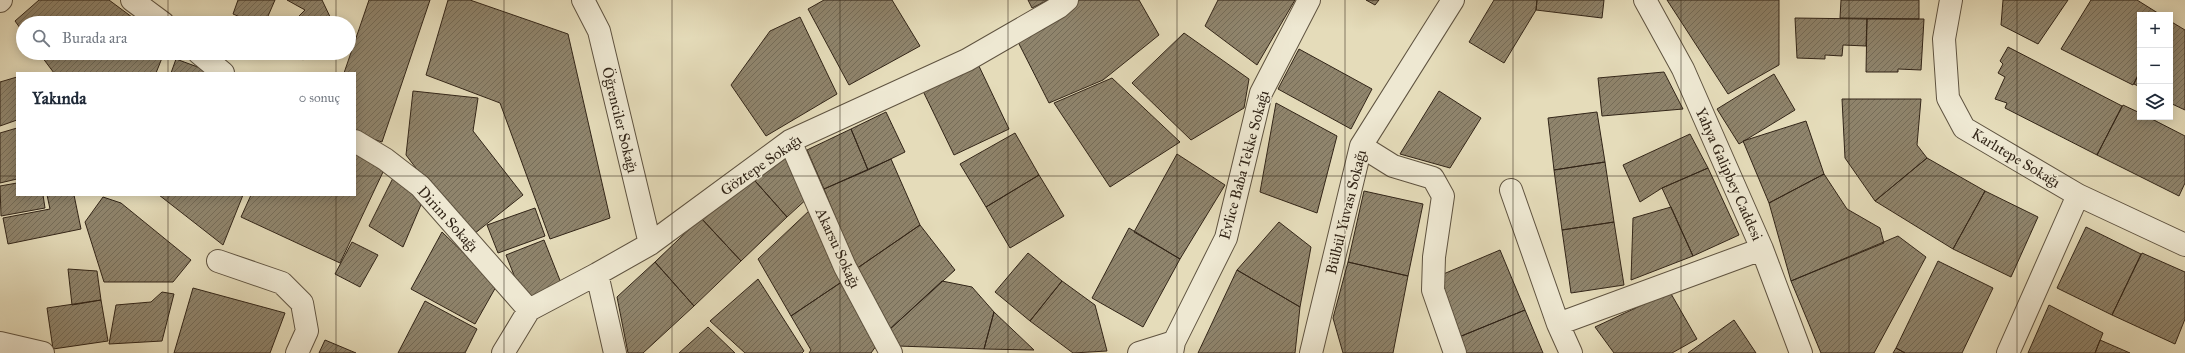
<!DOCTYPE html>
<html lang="tr">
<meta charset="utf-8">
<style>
body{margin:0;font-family:"IM FELL Great Primer",serif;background:#f6f6f7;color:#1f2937}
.controls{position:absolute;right:12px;top:12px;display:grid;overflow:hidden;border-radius:0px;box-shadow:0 2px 10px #0003}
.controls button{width:36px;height:36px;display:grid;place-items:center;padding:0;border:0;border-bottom:1px solid #e0e1e3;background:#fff;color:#1f2937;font:20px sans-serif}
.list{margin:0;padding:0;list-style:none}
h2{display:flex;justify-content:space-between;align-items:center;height:52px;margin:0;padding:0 16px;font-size:17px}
h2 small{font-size:13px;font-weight:400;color:#747a83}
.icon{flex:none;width:22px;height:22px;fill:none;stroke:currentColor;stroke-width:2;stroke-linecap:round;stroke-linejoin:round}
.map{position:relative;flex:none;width:2185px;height:353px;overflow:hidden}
.search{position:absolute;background:#fff;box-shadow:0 2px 10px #0003;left:16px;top:16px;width:340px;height:44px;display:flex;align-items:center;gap:10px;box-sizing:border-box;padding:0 14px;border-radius:22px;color:#747a83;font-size:15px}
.panel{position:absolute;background:#fff;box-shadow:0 2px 10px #0003;left:16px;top:72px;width:340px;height:124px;border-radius:0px}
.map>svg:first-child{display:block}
.building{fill:url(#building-hatch);stroke:#322518}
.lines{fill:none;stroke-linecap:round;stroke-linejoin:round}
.minor-casing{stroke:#5f5340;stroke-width:24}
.minor{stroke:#eee8d2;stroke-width:22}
.grid{fill:none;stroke:#322518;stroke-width:1;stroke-opacity:0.55}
.labels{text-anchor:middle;stroke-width:3;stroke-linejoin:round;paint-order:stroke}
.street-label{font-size:15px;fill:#322518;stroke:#eee8d2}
</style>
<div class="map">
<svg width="2185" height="353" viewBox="0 0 2185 353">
<defs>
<pattern id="building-hatch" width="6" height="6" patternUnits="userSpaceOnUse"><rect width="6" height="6" fill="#8f846c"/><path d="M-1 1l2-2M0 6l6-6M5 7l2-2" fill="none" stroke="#756c58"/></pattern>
</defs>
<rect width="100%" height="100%" fill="#e5dcba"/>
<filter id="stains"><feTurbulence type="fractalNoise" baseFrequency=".005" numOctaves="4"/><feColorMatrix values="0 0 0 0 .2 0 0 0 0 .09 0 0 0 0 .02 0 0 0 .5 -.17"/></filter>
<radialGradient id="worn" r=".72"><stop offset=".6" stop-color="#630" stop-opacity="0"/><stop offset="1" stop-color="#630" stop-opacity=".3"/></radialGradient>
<!-- building -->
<path class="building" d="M 39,0 L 109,0 L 140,23 L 23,23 L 23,32 L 15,21 Z
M 238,0 L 275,0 L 265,23 L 254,23 L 233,14 Z
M 287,0 L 322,0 L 333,23 L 292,23 L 305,10 Z
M 369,0 L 430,0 L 382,142 L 355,133 L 355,73 L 344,73 Z
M 448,0 L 470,0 L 568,34 L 610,218 L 550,239 L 500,103 L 426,75 Z
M 824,0 L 892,0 L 920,46 L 849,85 L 808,9 Z
M 1028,0 L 1048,0 L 1032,8 Z
M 1078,0 L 1139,0 L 1159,35 L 1103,80 L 1049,103 L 1016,38 Z
M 1218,0 L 1295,0 L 1257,65 L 1205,26 Z
M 1366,0 L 1379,0 L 1375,5 Z
M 1494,0 L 1537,0 L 1536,10 L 1504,63 L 1469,42 Z
M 1537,0 L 1604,0 L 1602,18 L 1536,10 Z
M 1667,0 L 1779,0 L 1779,65 L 1728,94 Z
M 1841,0 L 1919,0 L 1919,19 L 1840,18 Z
M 2003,0 L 2068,0 L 2038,44 L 2001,25 Z
M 2091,0 L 2137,0 L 2161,15 L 2140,15 L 2140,71 L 2133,85 L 2061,49 Z
M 800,17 L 837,94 L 766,136 L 731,85 L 770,31 Z
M 1795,18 L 1867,19 L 1866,46 L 1843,45 L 1842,56 L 1825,55 L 1825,59 L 1797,58 Z
M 1867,19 L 1924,19 L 1921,70 L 1898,69 L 1898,72 L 1866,72 Z
M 2170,21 L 2185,30 L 2185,110 L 2170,103 Z
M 1184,33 L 1249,79 L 1244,108 L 1191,140 L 1132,83 Z
M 2008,47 L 2122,106 L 2097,155 L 2005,108 L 2007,103 L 1995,99 L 2005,77 L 1998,73 L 2003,64 L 2000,61 Z
M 1299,49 L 1372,89 L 1351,129 L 1278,89 Z
M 39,53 L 164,53 L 156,73 L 54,73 Z
M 295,53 L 311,53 L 303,60 Z
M 176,59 L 214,73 L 171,73 Z
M 977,62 L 1009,129 L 954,155 L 922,89 Z
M 2140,71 L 2140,87 L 2134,84 Z
M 1664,72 L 1683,109 L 1602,116 L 1598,78 Z
M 1774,74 L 1795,110 L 1739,144 L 1717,109 Z
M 17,77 L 17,120 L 0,126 L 0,82 Z
M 1112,78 L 1180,142 L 1110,187 L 1054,103 Z
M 413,91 L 478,98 L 473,131 L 523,195 L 469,238 L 406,155 Z
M 1439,91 L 1481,118 L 1450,168 L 1400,154 Z
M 1842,99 L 1921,99 L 1917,145 L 1927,158 L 1875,201 L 1845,158 Z
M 1276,103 L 1337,136 L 1317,213 L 1260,192 Z
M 2123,105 L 2140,113 L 2140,117 L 2148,117 L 2185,136 L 2185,183 L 2179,196 L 2097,155 Z
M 886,112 L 905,152 L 868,170 L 851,129 Z
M 1597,112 L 1605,162 L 1554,170 L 1548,118 Z
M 1806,121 L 1824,174 L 1769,203 L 1743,141 Z
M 17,128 L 17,179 L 0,183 L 0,133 Z
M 851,129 L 868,170 L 824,189 L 807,150 Z
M 1015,133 L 1039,175 L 986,207 L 960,164 Z
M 1690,134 L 1708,168 L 1662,188 L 1640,202 L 1623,165 Z
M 355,146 L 367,152 L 383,172 L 340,263 L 241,217 L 251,195 L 355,195 Z
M 785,152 L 810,196 L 787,217 L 748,173 Z
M 1177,154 L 1225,185 L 1180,259 L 1134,232 Z
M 1927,158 L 1985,191 L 1953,249 L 1875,201 Z
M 891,159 L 920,225 L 856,269 L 824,189 Z
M 1605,162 L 1614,222 L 1562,230 L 1554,170 Z
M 1708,168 L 1739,235 L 1693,256 L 1662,188 Z
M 748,173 L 787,217 L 741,261 L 701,218 Z
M 395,174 L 423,200 L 403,247 L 369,226 Z
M 1824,174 L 1847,209 L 1880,228 L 1884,243 L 1791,281 L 1769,203 Z
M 1039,175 L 1064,216 L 1010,248 L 986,207 Z
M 17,183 L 17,195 L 43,195 L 45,208 L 1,216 L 0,186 Z
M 1364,191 L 1423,204 L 1408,276 L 1348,262 Z
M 1985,191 L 2038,217 L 2011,277 L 1953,249 Z
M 47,195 L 74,195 L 81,229 L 8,244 L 3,218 L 50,209 Z
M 159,195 L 243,195 L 223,245 Z
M 103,197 L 121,203 L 191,260 L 173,282 L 104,282 L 85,222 Z
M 1671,207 L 1693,256 L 1631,280 L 1633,218 Z
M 535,208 L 545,236 L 498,253 L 487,225 Z
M 811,209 L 846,279 L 791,316 L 758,259 Z
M 701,218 L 741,261 L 694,306 L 655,262 Z
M 1279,222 L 1311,247 L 1300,307 L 1237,270 Z
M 1614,222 L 1624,285 L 1571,293 L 1562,230 Z
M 920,225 L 955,270 L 889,330 L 856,269 Z
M 2086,227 L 2141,254 L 2112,315 L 2057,288 Z
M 1129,228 L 1180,259 L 1143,327 L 1092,298 Z
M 442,232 L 497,285 L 475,324 L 411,289 Z
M 1898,236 L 1926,257 L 1874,353 L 1821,353 L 1791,281 Z
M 544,240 L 563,288 L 525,303 L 506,255 Z
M 352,242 L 378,255 L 360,287 L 335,274 Z
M 1500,250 L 1525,310 L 1459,337 L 1434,278 Z
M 1028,253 L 1062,281 L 1030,321 L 995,292 Z
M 2142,253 L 2185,272 L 2185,319 L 2175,344 L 2112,315 Z
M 1938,261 L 1993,288 L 1962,353 L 1905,353 L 1896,348 Z
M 655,262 L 694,306 L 643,353 L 628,353 L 617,297 Z
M 1348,262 L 1408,276 L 1393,353 L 1343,353 L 1333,318 Z
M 68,269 L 97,271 L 101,300 L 72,305 Z
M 1237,270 L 1300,307 L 1295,353 L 1198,353 Z
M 758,279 L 804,351 L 802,353 L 745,353 L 710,321 Z
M 846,279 L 879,342 L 871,353 L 809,353 L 811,350 L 791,316 Z
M 942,281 L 972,287 L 994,312 L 984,349 L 898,346 L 889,330 Z
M 1062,281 L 1095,305 L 1107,351 L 1073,353 L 1030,321 Z
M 193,288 L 285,313 L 270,353 L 174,353 Z
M 162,292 L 174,294 L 162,341 L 109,344 L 116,305 L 151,302 Z
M 1670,292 L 1697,339 L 1672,353 L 1614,353 L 1595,327 Z
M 101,300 L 108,341 L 53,349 L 47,308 Z
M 425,301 L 477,329 L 465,353 L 398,353 Z
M 2049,305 L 2103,333 L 2095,353 L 2028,353 Z
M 1525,310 L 1543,353 L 1465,353 L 1459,337 Z
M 994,312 L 1034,350 L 984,349 Z
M 1734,320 L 1756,353 L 1688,353 Z
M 708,327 L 735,353 L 679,353 Z
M 325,340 L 356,353 L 319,353 Z
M 2100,340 L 2130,353 L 2095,353 Z
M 1896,348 L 1905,353 L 1893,353 Z"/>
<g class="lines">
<!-- minor casing -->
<g class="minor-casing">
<path id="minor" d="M 132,0 L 163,23
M 583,0 L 599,31 L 650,244
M 1645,0 L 1683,69 L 1762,249 L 1801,353
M 1951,0 L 1944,39 L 1948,98 L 1964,128 L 2078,195 L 2185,245
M 0,1 L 1,0
M 199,53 L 223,73
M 355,141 L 385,159 L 420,186 L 529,310
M 790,141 L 845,267 L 891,353
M 1361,146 L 1393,166 L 1433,178 L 1443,196 L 1434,257 L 1433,290 L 1455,353
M 1511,190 L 1558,324 L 1762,249
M 218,261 L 282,283 L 302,303 L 307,331 L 297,353
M 597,274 L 615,353
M 1558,324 L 1571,353
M 0,343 L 43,353
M 503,353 L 529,310 L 597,274 L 650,244 L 790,141 L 967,60 L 1059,7 L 1067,0
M 1139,353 L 1174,342
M 1172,353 L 1174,342 L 1226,238 L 1261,93 L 1309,0
M 1311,353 L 1361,146 L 1453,0
M 2008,353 L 2078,195"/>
</g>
<!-- minor -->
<use href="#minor" class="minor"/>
</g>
<!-- grid -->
<path class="grid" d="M 168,0 L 168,23M 336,0 L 336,23M 504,0 L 504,353M 672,0 L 672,353M 840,0 L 840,353M 1008,0 L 1008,353M 1177,0 L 1177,353M 1345,0 L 1345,353M 1513,0 L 1513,353M 1681,0 L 1681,353M 1849,0 L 1849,353M 2017,0 L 2017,353M 168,53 L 168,73M 336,53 L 336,73M 0,176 L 17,176M 355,176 L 2185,176M 168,195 L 168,353M 336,195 L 336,353"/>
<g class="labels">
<!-- street labels -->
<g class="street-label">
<text transform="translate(620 120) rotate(76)" y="5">Öğrenciler Sokağı</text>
<text transform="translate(2016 158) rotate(31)" y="5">Karlıtepe Sokağı</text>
<text transform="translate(761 165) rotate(-35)" y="5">Göztepe Sokağı</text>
<text transform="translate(1244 165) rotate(-75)" y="5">Evlice Baba Tekke Sokağı</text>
<text transform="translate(1729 174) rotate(66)" y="5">Yahya Galipbey Caddesi</text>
<text transform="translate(1346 212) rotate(-76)" y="5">Bülbül Yuvası Sokağı</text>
<text transform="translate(448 219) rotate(48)" y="5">Dirim Sokağı</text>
<text transform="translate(838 248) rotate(65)" y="5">Akarsu Sokağı</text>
</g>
</g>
<rect width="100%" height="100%" filter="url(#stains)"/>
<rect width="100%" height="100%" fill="url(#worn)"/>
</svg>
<div class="controls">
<button>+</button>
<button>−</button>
<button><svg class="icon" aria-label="layers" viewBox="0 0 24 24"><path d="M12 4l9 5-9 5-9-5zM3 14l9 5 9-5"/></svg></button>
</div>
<div class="search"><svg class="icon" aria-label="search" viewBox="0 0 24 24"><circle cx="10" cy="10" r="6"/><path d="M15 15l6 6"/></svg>Burada ara</div>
<section class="panel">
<h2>Yakında<small>0 sonuç</small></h2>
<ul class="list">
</ul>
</section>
</div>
